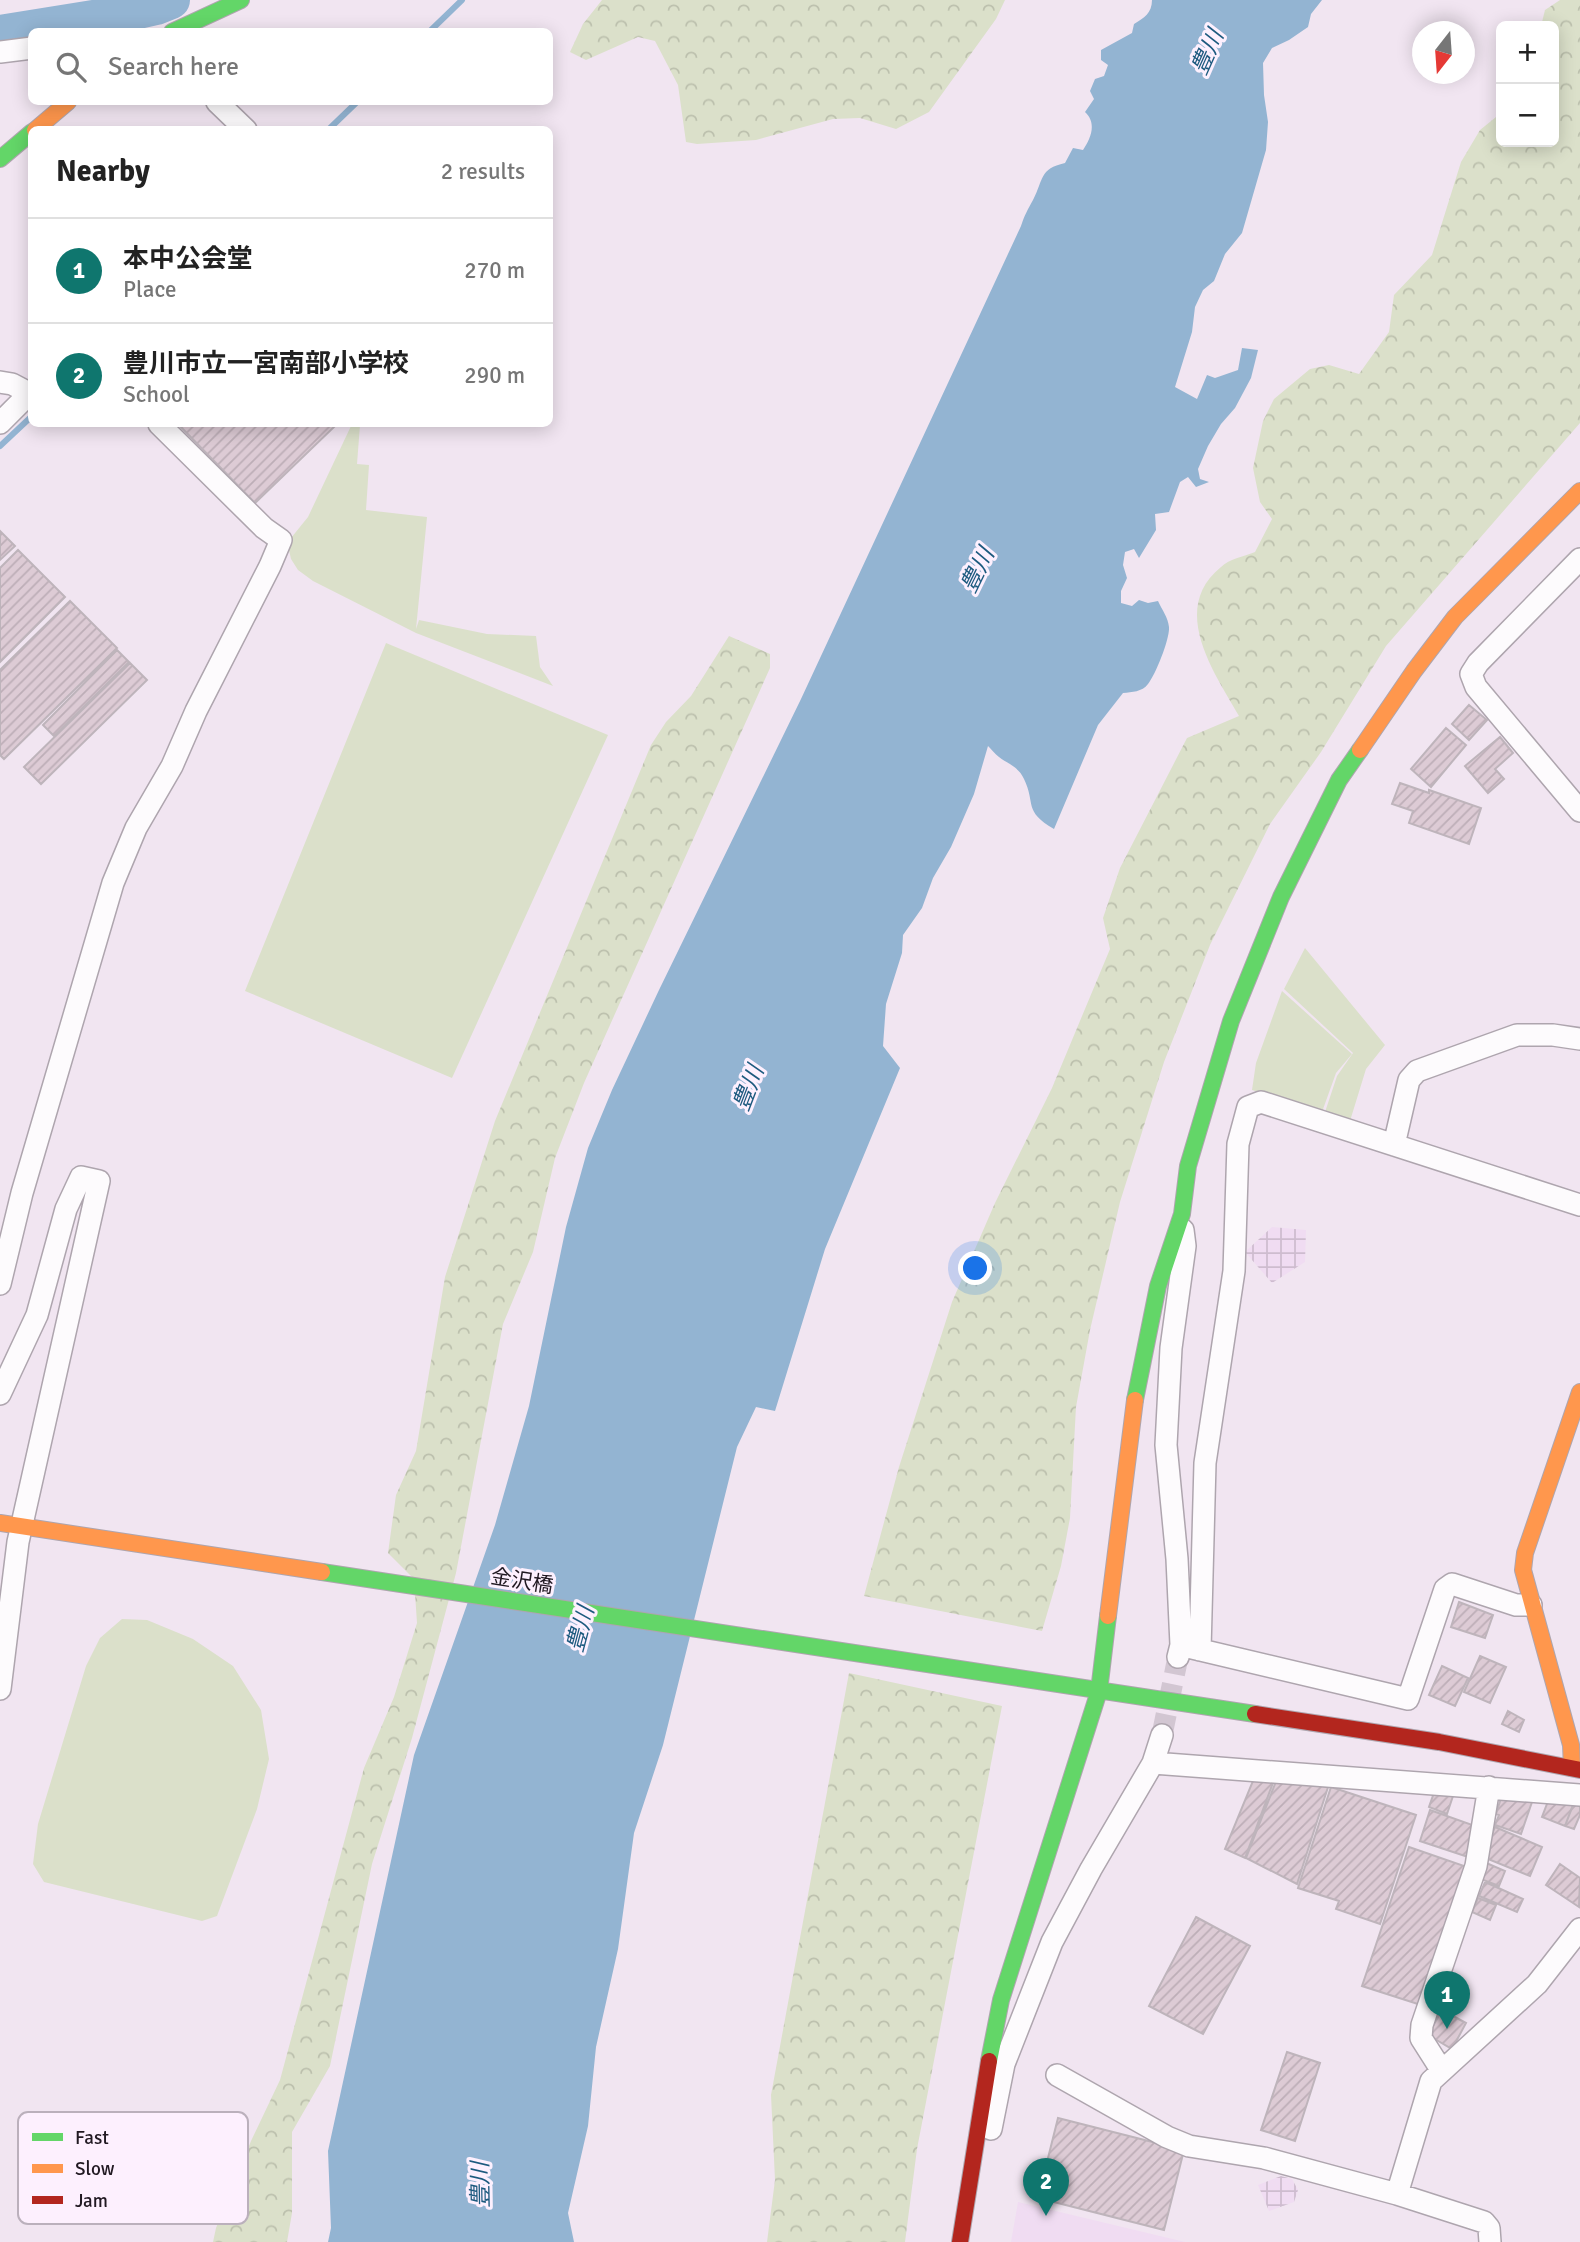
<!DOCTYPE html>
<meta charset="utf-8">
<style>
body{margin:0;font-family:Signika,"Noto Sans JP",sans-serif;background:#f6f6f6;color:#222}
.controls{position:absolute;right:21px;top:21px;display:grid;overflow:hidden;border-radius:10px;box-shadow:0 4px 18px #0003}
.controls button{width:63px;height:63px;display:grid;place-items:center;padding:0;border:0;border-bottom:2px solid #e0e0e0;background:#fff;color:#222;font:35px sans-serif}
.compass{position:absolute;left:1412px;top:21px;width:63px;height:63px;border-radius:50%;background:#fff;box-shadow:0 4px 18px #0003;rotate:197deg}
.you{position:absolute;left:976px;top:1269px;width:24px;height:24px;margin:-18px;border:5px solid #fff;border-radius:50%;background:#1a73e8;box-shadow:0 0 0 10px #1a73e833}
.badge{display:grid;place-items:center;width:46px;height:46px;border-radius:50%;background:#0f766e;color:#fff;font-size:23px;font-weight:700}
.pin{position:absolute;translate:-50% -58px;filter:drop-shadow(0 2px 4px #0008)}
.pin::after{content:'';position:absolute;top:37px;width:24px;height:21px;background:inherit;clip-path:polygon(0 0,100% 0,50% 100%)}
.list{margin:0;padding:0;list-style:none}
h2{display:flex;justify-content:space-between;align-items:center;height:91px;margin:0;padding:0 28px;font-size:30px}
h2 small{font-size:23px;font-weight:400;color:#767676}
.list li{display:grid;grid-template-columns:46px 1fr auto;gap:21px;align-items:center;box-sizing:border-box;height:105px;padding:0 28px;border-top:2px solid #e0e0e0}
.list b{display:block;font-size:26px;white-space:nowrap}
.list p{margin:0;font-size:23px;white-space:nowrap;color:#767676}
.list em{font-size:23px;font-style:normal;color:#767676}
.icon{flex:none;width:38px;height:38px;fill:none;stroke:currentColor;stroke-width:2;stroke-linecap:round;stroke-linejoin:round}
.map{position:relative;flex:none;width:1580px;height:2242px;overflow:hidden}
.search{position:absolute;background:#fff;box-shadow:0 4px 18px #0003;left:28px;top:28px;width:525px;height:77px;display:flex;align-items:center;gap:18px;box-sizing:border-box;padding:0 24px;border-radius:10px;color:#767676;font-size:26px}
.panel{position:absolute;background:#fff;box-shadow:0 4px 18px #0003;left:28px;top:126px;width:525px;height:301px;border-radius:10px}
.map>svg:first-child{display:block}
.built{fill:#f0dcf2}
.industrial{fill:url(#industrial-grid)}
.grass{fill:#dbe0ca}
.forest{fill:url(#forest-crowns)}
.water{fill:#93b4d2}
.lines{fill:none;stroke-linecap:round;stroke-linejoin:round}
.stream{stroke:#93b4d2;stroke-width:6}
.river{stroke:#93b4d2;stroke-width:38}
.building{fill:url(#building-hatch);stroke:#beb4bb;stroke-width:2}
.street-tunnel{stroke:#d2c6d2;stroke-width:21;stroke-dasharray:21 10;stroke-linecap:butt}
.street-casing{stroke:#aea5ae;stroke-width:24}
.fast-casing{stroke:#aea5ae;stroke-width:18}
.slow-casing{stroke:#aea5ae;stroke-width:18}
.jam-casing{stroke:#aea5ae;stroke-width:18}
.street{stroke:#fdfbfd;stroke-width:21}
.fast{stroke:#63d668;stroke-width:16}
.slow{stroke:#ff974d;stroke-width:16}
.jam{stroke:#b3261e;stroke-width:16}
.labels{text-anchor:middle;stroke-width:6;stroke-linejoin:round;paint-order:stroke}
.street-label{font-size:21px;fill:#211922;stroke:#fdf0fe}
.water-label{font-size:23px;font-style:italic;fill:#1d5a7f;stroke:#fdf0fe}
.key{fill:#fdf0fe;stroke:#bbb0bc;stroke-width:2}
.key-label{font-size:19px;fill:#211922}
</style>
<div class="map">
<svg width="1580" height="2242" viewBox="0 0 1580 2242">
<defs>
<pattern id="industrial-grid" width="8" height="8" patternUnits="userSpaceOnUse" patternTransform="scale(1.75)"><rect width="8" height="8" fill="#f0dcf2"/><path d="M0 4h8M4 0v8" fill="none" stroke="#cebccf"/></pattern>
<pattern id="forest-crowns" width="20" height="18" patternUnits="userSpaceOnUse" patternTransform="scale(1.75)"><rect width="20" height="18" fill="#dbe0ca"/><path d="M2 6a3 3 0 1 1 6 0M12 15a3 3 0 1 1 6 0" fill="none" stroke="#bcc0ad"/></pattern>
<pattern id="building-hatch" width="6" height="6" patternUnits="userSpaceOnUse" patternTransform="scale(1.75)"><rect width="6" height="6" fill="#ddcbd5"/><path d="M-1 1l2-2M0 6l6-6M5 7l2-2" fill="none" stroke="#bdaeb7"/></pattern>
</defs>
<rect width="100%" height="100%" fill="#f1e5f1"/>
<!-- built -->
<path class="built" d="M 1018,2202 L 1185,2242 L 1011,2242 Z"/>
<!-- industrial -->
<path class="industrial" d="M 1272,1227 L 1306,1230 L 1305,1262 L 1272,1283 L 1245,1252 Z
M 1281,2176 L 1292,2179 L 1298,2190 L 1294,2202 L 1269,2211 L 1258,2185 Z"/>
<!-- grass -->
<path class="grass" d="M 360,425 L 357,464 L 369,465 L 366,510 L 427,517 L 416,629 L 419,620 L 487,634 L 536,636 L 540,667 L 553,686 L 416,633 L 313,581 L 298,570 L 291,559 L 289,550 L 291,538 L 308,517 L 351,426 Z
M 386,643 L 608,735 L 452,1078 L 245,991 Z
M 1305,948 L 1385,1045 L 1366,1069 L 1350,1121 L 1325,1112 L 1337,1076 L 1353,1053 L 1284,989 Z
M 1282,991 L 1352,1054 L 1336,1073 L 1322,1112 L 1252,1090 L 1256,1063 Z
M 122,1619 L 147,1620 L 193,1639 L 233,1666 L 261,1710 L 269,1759 L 257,1809 L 217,1916 L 202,1921 L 44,1882 L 33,1864 L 38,1824 L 86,1666 L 100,1638 Z"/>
<!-- forest -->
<path class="forest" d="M 602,0 L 1005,0 L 996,19 L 929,112 L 896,129 L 860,118 L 833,119 L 756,140 L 697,144 L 686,142 L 678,85 L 655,41 L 638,37 L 586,60 L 570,52 L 583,24 Z
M 1560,0 L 1580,0 L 1580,423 L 1386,646 L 1321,752 L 1270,824 L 1210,945 L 1164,1062 L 1120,1202 L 1090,1330 L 1076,1407 L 1070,1518 L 1061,1566 L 1042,1631 L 864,1596 L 899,1467 L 952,1302 L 995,1203 L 1052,1088 L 1110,949 L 1103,918 L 1120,868 L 1187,738 L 1239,716 C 1214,672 1169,609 1221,567 C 1229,559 1245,556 1255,552 L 1272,519 L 1260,502 L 1253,468 L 1263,421 L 1274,399 L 1310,369 L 1329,365 L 1359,374 L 1389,332 L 1394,295 L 1432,255 L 1461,162 L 1480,130 L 1501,113 L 1501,142 L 1554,142 L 1554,26 L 1541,26 L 1545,10 Z
M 729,636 L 770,654 L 770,668 L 584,1083 L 555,1158 L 533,1252 L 503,1324 L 456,1573 L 412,1738 L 372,1864 L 330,2066 L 292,2132 L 292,2213 L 287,2242 L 213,2242 L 216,2228 L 251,2141 L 280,2080 L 364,1768 L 394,1697 L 417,1623 L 414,1579 L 388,1553 L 396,1495 L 416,1451 L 445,1277 L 495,1121 L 651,745 L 666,722 L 691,696 Z
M 849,1673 L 1002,1706 L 917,2149 L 905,2242 L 767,2242 L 775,2180 L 771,2095 Z"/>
<!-- water -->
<path class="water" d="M 1152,0 L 1322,0 L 1311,14 L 1308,27 L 1289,40 L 1272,48 L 1263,63 L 1264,95 L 1268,122 L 1266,150 L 1242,233 L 1225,254 L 1214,281 L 1203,290 L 1195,307 L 1192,332 L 1175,387 L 1197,399 L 1207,375 L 1215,378 L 1238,370 L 1242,348 L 1258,350 L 1251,378 L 1235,408 L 1221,424 L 1208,446 L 1198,469 L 1200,479 L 1209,482 L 1196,487 L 1188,477 L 1180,482 L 1169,512 L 1155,514 L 1156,530 L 1139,558 L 1134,549 L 1125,552 L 1123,565 L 1127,578 L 1121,591 L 1121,603 L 1132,606 L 1139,600 L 1148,603 L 1158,601 C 1162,610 1168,617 1169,627 C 1170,638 1156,674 1148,684 C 1142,692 1132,692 1123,693 L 1098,725 L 1054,829 C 1023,811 1036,804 1024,779 C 1019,767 1008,764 999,757 C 995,754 991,749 988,746 L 974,794 L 951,847 L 933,878 L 922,908 L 903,935 L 902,953 L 886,1004 L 883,1046 L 900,1068 L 825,1249 L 775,1411 L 756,1407 L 737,1447 L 663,1745 L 634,1833 L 618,1949 L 596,2047 L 588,2126 L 568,2213 L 574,2242 L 328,2242 L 331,2228 L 328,2151 L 414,1755 L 495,1525 L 529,1406 L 566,1227 L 588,1148 L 612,1090 L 659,990 L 801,699 L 1021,226 C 1024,216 1028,209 1033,200 C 1044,179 1039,169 1065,163 L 1073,148 L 1083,150 C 1091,138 1097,123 1085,112 L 1094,99 L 1090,91 L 1095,79 L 1104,76 L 1108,65 L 1101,60 L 1101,50 L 1132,33 L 1134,24 C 1144,18 1152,13 1152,0 Z"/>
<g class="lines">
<!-- stream -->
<path class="stream" d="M 429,32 L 462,0
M 328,130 L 357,102
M 0,446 L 32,416"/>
<!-- river -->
<path class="river" d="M 0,34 L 112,16 L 156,6 L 171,0"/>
</g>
<!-- building -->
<path class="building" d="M 178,424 L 333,424 L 335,426 L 255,503 Z
M 0,531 L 15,546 L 0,560 Z
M 18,550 L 65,597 L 0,662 L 0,568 Z
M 70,601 L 117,648 L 4,759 L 0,755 L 0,670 Z
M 117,650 L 129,662 L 54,736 L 43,725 Z
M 130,663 L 147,680 L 41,784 L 24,767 Z
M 1469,705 L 1487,720 L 1469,740 L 1452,724 Z
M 1446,728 L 1466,745 L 1431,787 L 1411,769 Z
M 1500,737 L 1513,753 L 1495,769 L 1504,779 L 1488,793 L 1465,766 Z
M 1400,783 L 1429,793 L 1429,790 L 1481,808 L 1469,844 L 1409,823 L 1413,811 L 1392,804 Z
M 1459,1602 L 1493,1615 L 1485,1638 L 1451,1627 Z
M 1480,1656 L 1506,1667 L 1490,1703 L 1464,1692 Z
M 1442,1666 L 1468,1678 L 1455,1706 L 1429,1695 Z
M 1508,1711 L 1524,1720 L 1519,1732 L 1502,1724 Z
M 1255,1776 L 1274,1780 L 1245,1858 L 1225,1849 Z
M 1277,1779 L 1328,1787 L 1297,1884 L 1246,1858 Z
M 1331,1787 L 1416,1815 L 1380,1924 L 1336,1909 L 1339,1901 L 1298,1888 Z
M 1436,1787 L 1454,1793 L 1447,1814 L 1429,1807 Z
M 1502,1795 L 1533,1799 L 1521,1834 L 1495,1825 L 1499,1815 L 1496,1814 Z
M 1550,1796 L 1573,1805 L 1565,1826 L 1542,1817 Z
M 1574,1802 L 1580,1804 L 1580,1815 L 1574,1829 L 1565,1826 Z
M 1430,1810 L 1478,1827 L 1468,1857 L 1420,1841 Z
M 1495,1827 L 1542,1847 L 1530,1876 L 1483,1857 Z
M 1409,1847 L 1470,1868 L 1424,2006 L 1362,1986 Z
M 1484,1862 L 1505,1871 L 1499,1886 L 1478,1878 Z
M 1560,1864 L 1580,1878 L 1579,1907 L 1546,1885 Z
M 1485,1882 L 1523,1899 L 1517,1912 L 1479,1896 Z
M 1478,1898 L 1496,1905 L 1490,1920 L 1472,1912 Z
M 1196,1917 L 1250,1946 L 1203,2034 L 1149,2006 Z
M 1442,2010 L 1466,2023 L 1452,2049 L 1428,2035 Z
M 1287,2052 L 1320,2063 L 1295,2141 L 1261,2130 Z
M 1058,2118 L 1184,2150 L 1164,2230 L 1038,2198 Z"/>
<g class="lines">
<!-- street-tunnel -->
<path class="street-tunnel" d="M 1162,1735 L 1178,1657"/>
<!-- street casing -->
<g class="street-casing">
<path id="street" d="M 0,52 L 32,48
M 217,102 L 246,130
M 0,382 L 12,384 L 29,393
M 0,423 L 32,391
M 1580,559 L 1478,663 L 1471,674 L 1476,687 L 1580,811
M 1394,1145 L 1409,1080 L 1417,1071 L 1517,1035 L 1553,1035 L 1580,1039
M 0,1284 L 22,1193 L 113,883 L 136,828 L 172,766 L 196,711 L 270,566 L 281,540 L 264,528 L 159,424
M 0,1394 L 37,1315 L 66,1209 L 81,1177 L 99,1181 L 18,1542 L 0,1689
M 1188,1647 L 1408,1699 L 1445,1589 L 1452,1584 L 1516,1605 L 1531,1605
M 1200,1650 L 1205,1463 L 1234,1271 L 1238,1144 L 1248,1107 L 1261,1102 L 1580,1205
M 1178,1657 L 1181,1645 L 1177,1559 L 1166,1445 L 1171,1348 L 1185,1246 L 1183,1230
M 1153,1763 L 1580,1795
M 1442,2071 L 1421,2038 L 1422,2025 L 1476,1866 L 1489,1787
M 1057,2075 L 1167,2137 L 1189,2146 L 1264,2158 L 1397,2194 L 1484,2222 L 1489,2228 L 1490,2242
M 991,2129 L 1004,2064 L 1052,1942 L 1091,1869 L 1153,1763 L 1162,1735
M 1397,2194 L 1431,2081 L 1537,1984 L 1580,1929"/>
</g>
<!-- fast casing -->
<g class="fast-casing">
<path id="fast" d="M 172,32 L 241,0
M 0,159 L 32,132
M 1135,1400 L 1158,1286 L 1182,1214 L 1188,1166 L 1231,1021 L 1281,897 L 1339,780 L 1360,750
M 322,1572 L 1255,1714
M 989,2061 L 1001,2000 L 1099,1691 L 1108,1616"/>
</g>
<!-- slow casing -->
<g class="slow-casing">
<path id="slow" d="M 35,130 L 68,102
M 1360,750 L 1414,671 L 1455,617 L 1580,491
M 0,1523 L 322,1572
M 1108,1616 L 1135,1400
M 1572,1768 L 1571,1745 L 1523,1570 L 1525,1553 L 1580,1392"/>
</g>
<!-- jam casing -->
<g class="jam-casing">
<path id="jam" d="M 1255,1714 L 1439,1742 L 1580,1770
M 960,2242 L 989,2061"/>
</g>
<!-- street -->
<use href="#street" class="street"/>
<!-- fast -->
<use href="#fast" class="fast"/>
<!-- slow -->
<use href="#slow" class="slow"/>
<!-- jam -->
<use href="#jam" class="jam"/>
</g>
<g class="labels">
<!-- street labels -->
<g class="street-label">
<text transform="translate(522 1581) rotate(9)" y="7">金沢橋</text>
</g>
<!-- water labels -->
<g class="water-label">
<text transform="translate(1207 52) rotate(-66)" y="8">豊川</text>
<text transform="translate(977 570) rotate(-64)" y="8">豊川</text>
<text transform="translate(748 1088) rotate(-69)" y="8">豊川</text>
<text transform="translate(580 1629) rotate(-75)" y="8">豊川</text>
<text transform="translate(480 2185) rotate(-91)" y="8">豊川</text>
</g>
</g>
<!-- legend -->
<rect x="18" y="2112" width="230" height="112" rx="10" class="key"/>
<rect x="32" y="2133" width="31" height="8" fill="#63d668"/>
<rect x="32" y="2164" width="31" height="9" fill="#ff974d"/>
<rect x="32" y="2196" width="31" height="8" fill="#b3261e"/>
<g class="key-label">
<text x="75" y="2144">Fast</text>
<text x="75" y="2175">Slow</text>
<text x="75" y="2207">Jam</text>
</g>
</svg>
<div class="controls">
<button>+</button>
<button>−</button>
</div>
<svg class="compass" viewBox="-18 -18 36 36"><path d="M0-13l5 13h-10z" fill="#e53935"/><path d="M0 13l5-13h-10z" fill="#767676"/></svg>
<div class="you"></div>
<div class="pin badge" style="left:1447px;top:2029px">1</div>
<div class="pin badge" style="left:1046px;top:2216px">2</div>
<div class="search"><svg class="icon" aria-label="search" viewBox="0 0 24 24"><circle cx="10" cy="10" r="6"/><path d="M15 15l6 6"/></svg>Search here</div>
<section class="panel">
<h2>Nearby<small>2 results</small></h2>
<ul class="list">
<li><span class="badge">1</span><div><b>本中公会堂</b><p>Place</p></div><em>270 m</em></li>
<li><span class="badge">2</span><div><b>豊川市立一宮南部小学校</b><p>School</p></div><em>290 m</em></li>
</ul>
</section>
</div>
